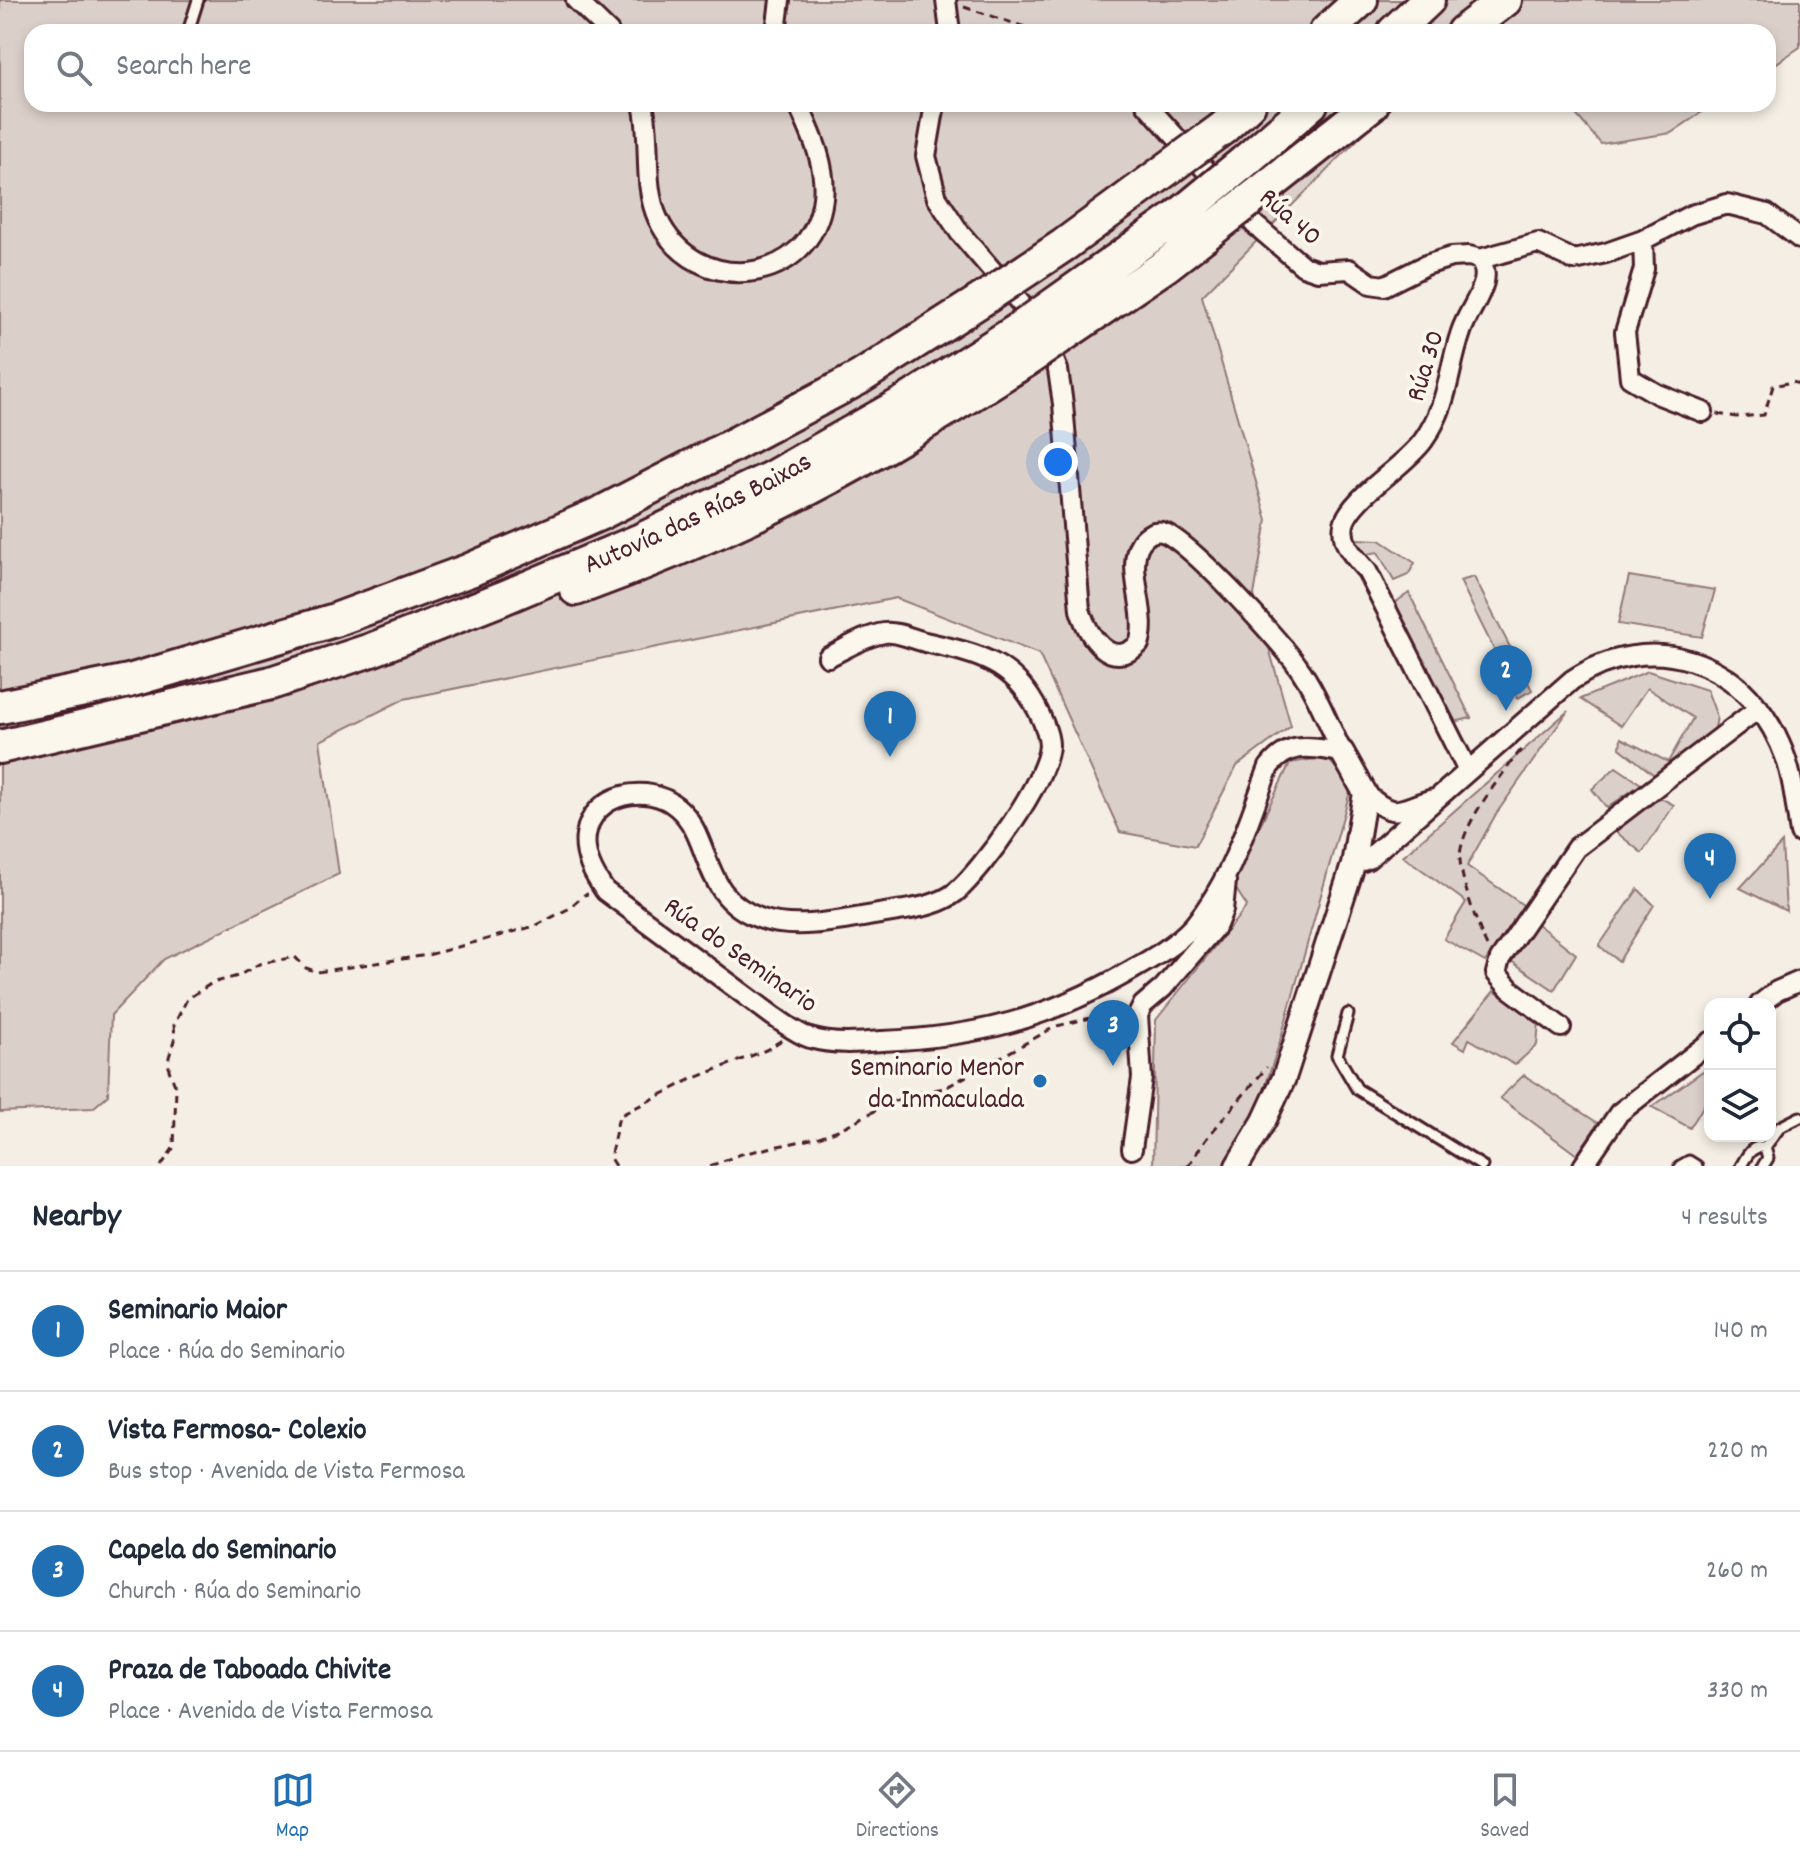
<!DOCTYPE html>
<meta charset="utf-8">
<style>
body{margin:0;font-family:Dekko,sans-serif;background:#f2f2f3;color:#1f2937}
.controls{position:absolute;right:24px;bottom:24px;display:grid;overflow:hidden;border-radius:16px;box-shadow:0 4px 12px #0003}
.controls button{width:72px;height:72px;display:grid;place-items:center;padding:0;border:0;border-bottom:2px solid #e0e1e3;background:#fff;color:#1f2937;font:40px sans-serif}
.you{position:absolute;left:1058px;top:462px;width:28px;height:28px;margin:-20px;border:6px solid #fff;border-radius:50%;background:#1a73e8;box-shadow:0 0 0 12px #1a73e833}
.badge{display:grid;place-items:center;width:52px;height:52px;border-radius:50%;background:#1f6fb2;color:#fff;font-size:26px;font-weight:700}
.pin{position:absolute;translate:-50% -66px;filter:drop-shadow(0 2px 4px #0008)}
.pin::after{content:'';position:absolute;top:42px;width:28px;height:24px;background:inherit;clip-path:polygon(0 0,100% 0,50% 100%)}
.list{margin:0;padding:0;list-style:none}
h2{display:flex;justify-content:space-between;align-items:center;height:104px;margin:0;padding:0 32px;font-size:34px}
h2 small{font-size:26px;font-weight:400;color:#747a83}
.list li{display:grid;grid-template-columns:52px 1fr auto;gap:24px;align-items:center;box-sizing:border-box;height:120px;padding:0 32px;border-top:2px solid #e0e1e3}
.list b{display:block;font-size:30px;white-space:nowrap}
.list p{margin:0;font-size:26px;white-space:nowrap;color:#747a83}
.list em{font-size:26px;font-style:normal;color:#747a83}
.icon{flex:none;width:44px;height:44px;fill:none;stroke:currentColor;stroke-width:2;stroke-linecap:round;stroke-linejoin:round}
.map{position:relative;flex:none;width:1800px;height:1166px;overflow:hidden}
.search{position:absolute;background:#fff;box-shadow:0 4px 12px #0003;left:24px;right:24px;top:24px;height:88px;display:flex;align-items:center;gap:20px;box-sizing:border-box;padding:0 28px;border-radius:24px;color:#747a83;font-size:30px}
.sheet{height:584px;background:#fff}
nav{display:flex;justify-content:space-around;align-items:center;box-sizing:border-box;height:112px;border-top:2px solid #e0e1e3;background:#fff;font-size:22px;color:#747a83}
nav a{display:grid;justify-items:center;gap:4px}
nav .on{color:#1f6fb2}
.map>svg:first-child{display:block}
.green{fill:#dbd0c9;stroke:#92787a;stroke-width:2}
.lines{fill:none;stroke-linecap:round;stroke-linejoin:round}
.service-casing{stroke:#4a1f2b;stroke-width:15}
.minor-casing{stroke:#4a1f2b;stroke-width:24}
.tertiary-casing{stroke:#4a1f2b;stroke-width:28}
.motorway-casing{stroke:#4a1f2b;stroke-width:38}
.path{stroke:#4a1f2b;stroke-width:3;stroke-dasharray:8 6;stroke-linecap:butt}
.service{stroke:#fbf7ec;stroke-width:9}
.minor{stroke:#fbf7ec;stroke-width:18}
.tertiary{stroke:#fbf7ec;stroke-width:22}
.motorway{stroke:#fbf7ec;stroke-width:32}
.motorway-bridge-casing{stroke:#4a1f2b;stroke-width:38;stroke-linecap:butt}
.motorway-bridge{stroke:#fbf7ec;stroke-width:32}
.poi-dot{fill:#1f6fb2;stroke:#fbf7ec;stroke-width:3}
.labels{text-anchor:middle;stroke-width:7;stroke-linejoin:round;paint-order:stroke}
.street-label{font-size:28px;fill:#4a1f2b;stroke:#fbf7ec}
.poi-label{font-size:28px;fill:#4a1f2b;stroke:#fbf7ec;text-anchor:end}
</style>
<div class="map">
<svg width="1800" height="1166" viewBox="0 0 1800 1166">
<rect width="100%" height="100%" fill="#f4eee4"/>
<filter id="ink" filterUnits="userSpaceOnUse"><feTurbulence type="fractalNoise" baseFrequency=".0125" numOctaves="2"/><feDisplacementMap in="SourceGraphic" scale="16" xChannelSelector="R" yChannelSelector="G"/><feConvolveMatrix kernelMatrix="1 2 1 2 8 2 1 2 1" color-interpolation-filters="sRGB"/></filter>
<g filter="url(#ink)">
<!-- green -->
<path class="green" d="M 0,0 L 1800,0 L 1800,47 L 1768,69 L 1768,32 L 32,32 L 32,104 L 1393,104 L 1202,296 L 1267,520 L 1254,595 L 1291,726 L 1237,766 L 1195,846 L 1120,832 L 1039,654 L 896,598 L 404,699 L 320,741 L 339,874 L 164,959 L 111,1015 L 108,1095 L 93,1108 L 0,1112 Z
M 1567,104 L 1714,104 L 1671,133 L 1601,144 Z
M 1355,539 L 1380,540 L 1415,563 L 1408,575 L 1394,581 L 1378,552 L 1361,555 Z
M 1629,576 L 1715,590 L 1702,637 L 1618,624 Z
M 1474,577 L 1532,690 L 1518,698 L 1460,581 Z
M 1409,593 L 1471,718 L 1450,723 L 1393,604 Z
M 1648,671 L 1707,690 L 1717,717 L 1714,733 L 1658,778 L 1620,748 L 1621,738 L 1668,762 L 1693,718 L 1647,688 L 1621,726 L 1580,699 Z
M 1568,711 L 1496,814 L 1467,866 L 1523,905 L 1485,962 L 1444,939 L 1466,902 L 1403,856 Z
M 1327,757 L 1351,788 L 1280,1041 L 1257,1112 L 1225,1166 L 1153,1166 L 1156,1020 L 1247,906 L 1232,883 L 1290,763 Z
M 1616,767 L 1641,784 L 1607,808 L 1592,789 Z
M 1657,796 L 1674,805 L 1642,853 L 1615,831 Z
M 1782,843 L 1786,911 L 1740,888 Z
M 1638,889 L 1654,905 L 1619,961 L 1599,946 Z
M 1537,924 L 1576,954 L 1554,990 L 1511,961 Z
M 1494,991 L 1539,1021 L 1537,1045 L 1515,1065 L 1469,1039 L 1465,1049 L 1453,1042 Z
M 1710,1066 L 1710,1095 L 1690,1128 L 1652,1107 Z
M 1524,1075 L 1598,1123 L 1577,1155 L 1500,1098 Z"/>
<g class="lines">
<!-- service casing -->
<g class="service-casing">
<path id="service" d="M 188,32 L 198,0
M 1348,1014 L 1337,1055 L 1357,1089 L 1482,1166
M 1680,1166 L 1689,1161 L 1697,1166
M 1741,1166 C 1747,1156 1751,1145 1765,1147 L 1780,1127 L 1800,1117
M 1763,1166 L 1768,1158 L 1765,1147"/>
</g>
<!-- minor casing -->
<g class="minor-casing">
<path id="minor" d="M 576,0 L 609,32
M 946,0 L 950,32
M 776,32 L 780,0
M 643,104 C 652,141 642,184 658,219 C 695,299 813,286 823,198 C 827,165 811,133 798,104
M 935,104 L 926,156 L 937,198 L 960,233 L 1022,305 L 1048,345 L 1058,370 L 1063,404 L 1080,610 C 1088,635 1110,672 1139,644 C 1150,614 1124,567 1141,542 C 1146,535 1154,530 1162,532 C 1186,537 1280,641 1297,665 C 1316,691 1328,723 1342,752
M 1146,104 L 1255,225 L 1303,266 L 1318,271 L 1349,269 L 1371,284 L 1384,286 L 1426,265 L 1451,257 L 1469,256 L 1480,259 L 1538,243 L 1574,260 L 1606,253 L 1643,240 L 1691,215 L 1727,204 L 1767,214 L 1800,239
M 1643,240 L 1644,269 L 1625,332 L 1630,378 L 1657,394 L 1703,412
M 828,657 C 845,649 865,636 884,633 C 896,631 913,639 925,642 C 977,654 1013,661 1038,711 C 1043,721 1049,734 1049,745 C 1048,779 983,869 956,892 C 942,903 923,907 905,910 C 864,915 801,933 762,919 C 698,897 714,838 677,807 C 648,782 592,793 586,835 C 583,856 594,875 605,891 L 773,1016 C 785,1024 796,1033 810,1038 C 833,1045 858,1043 882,1041 C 977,1037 1047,1019 1130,971 C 1153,958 1176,945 1194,925 C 1232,880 1248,821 1269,767 C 1290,740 1312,748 1342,752
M 1468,771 L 1367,571 C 1355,557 1340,544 1344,524 C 1350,498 1404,467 1423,441 C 1450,402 1447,373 1461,332 C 1467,314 1479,300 1484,282 C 1486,272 1484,267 1480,259
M 1365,793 C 1397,822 1398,808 1434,799
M 1353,865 L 1368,859 L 1572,680 C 1650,628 1743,659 1780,744 C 1793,772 1795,802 1800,833
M 1760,1004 L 1777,991 L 1800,981
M 1561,1027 L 1510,989 L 1496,973 L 1500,959 L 1576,848 L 1759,708
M 1132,1149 L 1142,1078 L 1138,1015 L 1143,1005 L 1163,988 L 1217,925 L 1223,910 L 1226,881
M 1583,1166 L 1619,1113 L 1710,1042"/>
</g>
<!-- tertiary casing -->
<g class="tertiary-casing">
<path id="tertiary" d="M 1237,1166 L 1264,1121 L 1284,1078 L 1353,865 L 1365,793 L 1342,752"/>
</g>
<!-- motorway casing -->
<g class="motorway-casing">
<g id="motorway">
<path d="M 1326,32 L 1361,0"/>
<path d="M 1394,32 L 1428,0"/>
<path d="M 1463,32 L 1505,0"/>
<path d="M 1223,128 L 1249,104"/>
<path d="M 1244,162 L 1311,104"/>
<path d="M 1267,187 L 1372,104"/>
<path d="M 576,589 C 655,560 735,526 810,488 C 884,450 954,405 1025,361"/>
<path d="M 0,707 L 129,681 L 335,620 L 470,570 L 601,513 L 729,447 L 859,378 L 986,297"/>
<path id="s1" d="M 0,747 L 271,683 L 371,650 L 503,598 L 641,540 L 771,478 L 907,401 L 1015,332"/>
</g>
</g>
<!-- path -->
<path class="path" d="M 964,7 L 1040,32
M 1717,414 L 1737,417 L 1764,415 L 1773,386 L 1792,382 L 1800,384
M 1487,946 C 1478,928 1459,875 1460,856 C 1462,822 1502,776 1522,748
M 1057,1026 L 1124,1010
M 161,1166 L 174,1147 L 176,1088 L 169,1070 L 169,1057 L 175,1038 L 174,1025 L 187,999 L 212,983 L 238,976 L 259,964 L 295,957 L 306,968 L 317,972 L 428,955 L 535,926 L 568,909 L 584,895 L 588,894
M 615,1166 L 610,1158 L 619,1116 L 690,1080 L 766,1050 L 782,1040
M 710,1166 L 741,1154 L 816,1138 L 838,1130 L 892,1102 L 917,1093 L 945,1088 L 1051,1029
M 1188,1166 L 1206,1139 L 1267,1067"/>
<!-- service -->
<use href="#service" class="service"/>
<!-- minor -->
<use href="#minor" class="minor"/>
<!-- tertiary -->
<use href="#tertiary" class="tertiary"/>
<!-- motorway -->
<use href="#motorway" class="motorway"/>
<!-- motorway-bridge casing -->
<g class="motorway-bridge-casing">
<path id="motorway-bridge" d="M 986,297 L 1064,245 L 1223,128
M 1015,332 L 1176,218 L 1244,162
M 1025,361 L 1165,266 L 1267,187"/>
</g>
<!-- motorway-bridge -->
<use href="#motorway-bridge" class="motorway-bridge"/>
</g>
</g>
<!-- markers -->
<circle class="poi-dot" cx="1040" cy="1081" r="8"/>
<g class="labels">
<!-- street labels -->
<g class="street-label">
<text transform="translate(1292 215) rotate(41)" y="10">Rúa 40</text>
<text transform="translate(1423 365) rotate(-73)" y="10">Rúa 30</text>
<text dy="10" stroke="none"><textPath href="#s1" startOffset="738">Autovía das Rías Baixas</textPath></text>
<text transform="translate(742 953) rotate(35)" y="10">Rúa do Seminario</text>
</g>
<!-- poi labels -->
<g class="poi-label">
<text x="1024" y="1075">Seminario Menor<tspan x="1024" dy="32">da Inmaculada</tspan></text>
</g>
</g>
</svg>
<div class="controls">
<button><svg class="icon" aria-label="locate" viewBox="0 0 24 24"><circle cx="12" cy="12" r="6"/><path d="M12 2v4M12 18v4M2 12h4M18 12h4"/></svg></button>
<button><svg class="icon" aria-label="layers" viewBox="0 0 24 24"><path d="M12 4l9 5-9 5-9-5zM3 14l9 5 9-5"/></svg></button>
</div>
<div class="you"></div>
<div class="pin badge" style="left:890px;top:757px">1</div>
<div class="pin badge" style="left:1506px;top:711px">2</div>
<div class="pin badge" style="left:1113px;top:1066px">3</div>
<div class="pin badge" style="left:1710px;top:899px">4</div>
<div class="search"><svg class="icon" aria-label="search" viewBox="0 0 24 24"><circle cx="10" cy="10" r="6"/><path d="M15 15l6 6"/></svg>Search here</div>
</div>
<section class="sheet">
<h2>Nearby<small>4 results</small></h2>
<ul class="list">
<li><span class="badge">1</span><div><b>Seminario Maior</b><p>Place · Rúa do Seminario</p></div><em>140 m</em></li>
<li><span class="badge">2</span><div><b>Vista Fermosa- Colexio</b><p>Bus stop · Avenida de Vista Fermosa</p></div><em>220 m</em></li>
<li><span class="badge">3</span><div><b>Capela do Seminario</b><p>Church · Rúa do Seminario</p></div><em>260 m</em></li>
<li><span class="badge">4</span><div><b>Praza de Taboada Chivite</b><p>Place · Avenida de Vista Fermosa</p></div><em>330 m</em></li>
</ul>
</section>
<nav>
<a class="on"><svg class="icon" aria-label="map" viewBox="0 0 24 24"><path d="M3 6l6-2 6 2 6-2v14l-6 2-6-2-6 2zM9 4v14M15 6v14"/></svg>Map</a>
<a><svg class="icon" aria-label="directions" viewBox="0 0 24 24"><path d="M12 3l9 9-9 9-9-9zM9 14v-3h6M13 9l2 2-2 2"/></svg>Directions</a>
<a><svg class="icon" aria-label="saved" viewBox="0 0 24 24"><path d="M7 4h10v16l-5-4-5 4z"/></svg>Saved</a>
</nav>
